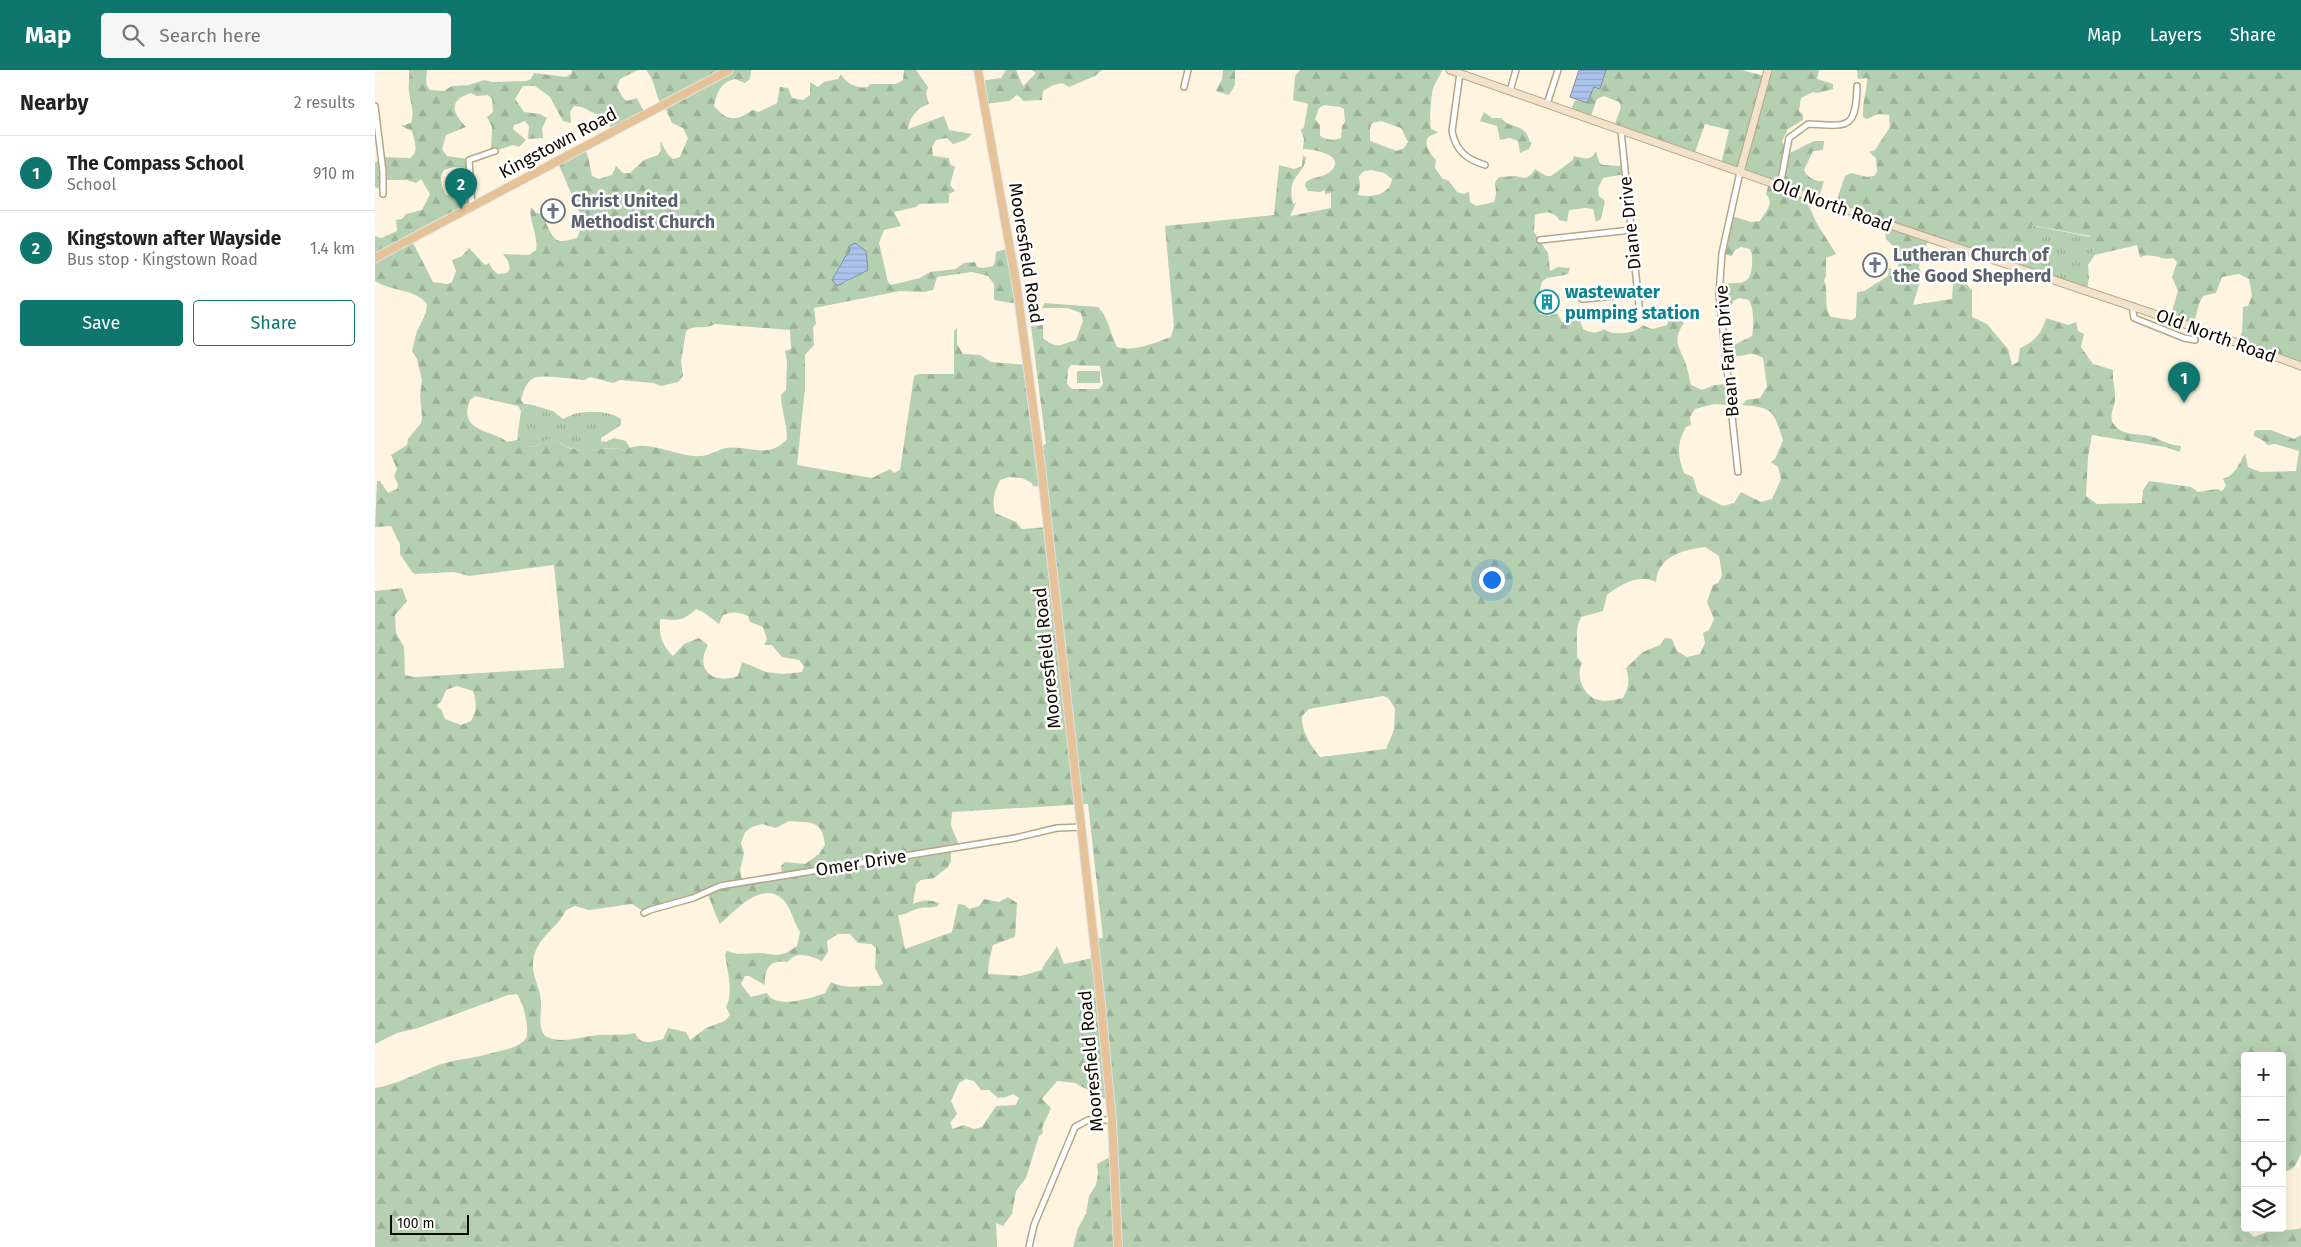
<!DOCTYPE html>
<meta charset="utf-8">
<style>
body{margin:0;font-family:"Fira Sans",sans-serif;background:#f6f6f6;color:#222}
.controls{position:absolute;right:15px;bottom:15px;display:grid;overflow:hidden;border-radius:5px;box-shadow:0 5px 20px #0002}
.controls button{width:45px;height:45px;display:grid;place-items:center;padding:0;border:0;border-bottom:1px solid #e0e0e0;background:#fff;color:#222;font:25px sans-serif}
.scale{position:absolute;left:15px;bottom:12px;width:79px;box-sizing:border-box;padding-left:5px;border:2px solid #110c02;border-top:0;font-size:14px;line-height:18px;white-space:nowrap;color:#110c02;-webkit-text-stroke:4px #fff;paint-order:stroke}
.you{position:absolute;left:1116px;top:509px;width:18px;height:18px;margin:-12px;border:4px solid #fff;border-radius:50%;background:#1a73e8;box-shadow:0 0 0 8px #1a73e833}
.badge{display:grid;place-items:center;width:32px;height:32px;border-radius:50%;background:#0f766e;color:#fff;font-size:16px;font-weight:700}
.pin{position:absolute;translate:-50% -41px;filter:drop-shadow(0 1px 2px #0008)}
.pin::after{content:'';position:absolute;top:26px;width:18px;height:15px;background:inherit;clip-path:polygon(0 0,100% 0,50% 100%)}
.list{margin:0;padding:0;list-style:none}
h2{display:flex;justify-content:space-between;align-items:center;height:65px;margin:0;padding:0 20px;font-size:21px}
h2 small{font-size:16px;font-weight:400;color:#767676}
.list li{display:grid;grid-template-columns:32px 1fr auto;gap:15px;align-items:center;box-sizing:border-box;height:75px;padding:0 20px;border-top:1px solid #e0e0e0}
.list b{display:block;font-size:19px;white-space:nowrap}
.list p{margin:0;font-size:16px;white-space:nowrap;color:#767676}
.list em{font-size:16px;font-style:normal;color:#767676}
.actions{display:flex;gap:10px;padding:15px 20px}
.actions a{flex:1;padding:11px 0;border:1px solid #0f766e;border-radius:5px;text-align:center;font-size:18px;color:#0f766e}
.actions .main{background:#0f766e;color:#fff}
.icon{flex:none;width:28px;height:28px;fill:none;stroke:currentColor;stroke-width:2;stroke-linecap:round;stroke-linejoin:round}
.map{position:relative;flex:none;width:1926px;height:1177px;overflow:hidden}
header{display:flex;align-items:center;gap:30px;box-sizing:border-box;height:70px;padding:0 25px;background:#0f766e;color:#fff}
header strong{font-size:24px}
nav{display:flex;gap:28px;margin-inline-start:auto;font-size:18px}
.search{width:350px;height:45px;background:#f6f6f6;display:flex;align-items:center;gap:12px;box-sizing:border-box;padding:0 18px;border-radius:5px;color:#767676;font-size:19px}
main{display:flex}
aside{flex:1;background:#fff}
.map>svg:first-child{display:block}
.grass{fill:url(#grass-tufts)}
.forest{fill:url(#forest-firs);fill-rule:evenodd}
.pitch{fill:#b5cfb1}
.water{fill:url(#water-rules);stroke:#7e8da5}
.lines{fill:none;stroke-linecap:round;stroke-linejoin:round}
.street-casing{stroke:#b7a686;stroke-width:8}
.secondary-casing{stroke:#b7a686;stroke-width:9}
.primary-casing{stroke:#e2e2e1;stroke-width:10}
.street{stroke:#fff;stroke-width:5}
.secondary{stroke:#f2e1cb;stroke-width:7}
.primary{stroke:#e5c297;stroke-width:8}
.labels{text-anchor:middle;stroke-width:5;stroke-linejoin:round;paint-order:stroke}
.street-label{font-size:18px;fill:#110c02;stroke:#fff}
.worship-label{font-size:18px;font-weight:bold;fill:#5b616d;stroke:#fff;text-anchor:start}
.culture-label{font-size:18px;font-weight:bold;fill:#0d838f;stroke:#fff;text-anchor:start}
</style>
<header>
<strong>Map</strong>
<div class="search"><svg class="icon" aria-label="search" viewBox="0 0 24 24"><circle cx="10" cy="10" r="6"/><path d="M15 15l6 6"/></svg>Search here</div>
<nav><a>Map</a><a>Layers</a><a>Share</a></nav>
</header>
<main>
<aside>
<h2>Nearby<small>2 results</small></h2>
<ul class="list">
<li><span class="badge">1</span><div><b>The Compass School</b><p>School</p></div><em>910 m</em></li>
<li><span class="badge">2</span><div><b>Kingstown after Wayside</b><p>Bus stop · Kingstown Road</p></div><em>1.4 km</em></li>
</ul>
<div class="actions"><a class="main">Save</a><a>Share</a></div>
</aside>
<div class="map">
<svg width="1926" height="1177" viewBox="0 0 1926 1177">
<defs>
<pattern id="grass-tufts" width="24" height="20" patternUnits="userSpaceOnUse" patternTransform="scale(1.25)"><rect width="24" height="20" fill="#b5cfb1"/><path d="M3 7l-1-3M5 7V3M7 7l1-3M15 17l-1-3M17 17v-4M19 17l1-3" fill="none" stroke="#9bb197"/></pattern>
<pattern id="forest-firs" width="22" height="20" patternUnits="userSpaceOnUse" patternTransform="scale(1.25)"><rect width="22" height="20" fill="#b5cfb1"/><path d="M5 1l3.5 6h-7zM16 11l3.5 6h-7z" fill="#9bb197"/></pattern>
<pattern id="water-rules" width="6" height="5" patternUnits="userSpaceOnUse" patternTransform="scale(1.25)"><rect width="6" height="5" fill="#acc4eb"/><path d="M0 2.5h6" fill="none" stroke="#93a7c8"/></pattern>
</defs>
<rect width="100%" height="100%" fill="#fff4e0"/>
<!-- grass -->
<path class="grass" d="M 1655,155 L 1716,167 L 1720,185 L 1713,195 L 1714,208 L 1712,220 L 1642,197 Z
M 154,334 L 178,341 L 188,349 C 193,347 197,344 203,343 C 215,341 236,341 246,349 L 246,355 L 226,368 L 226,371 L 231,372 L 239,368 L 251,371 L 255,378 L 250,380 C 233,376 217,382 199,379 C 190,378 185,371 177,370 C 171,368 164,375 159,377 L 150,376 L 142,370 L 146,341 Z"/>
<!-- forest -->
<path class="forest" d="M 34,0 L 52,0 C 52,7 49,14 55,20 L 69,21 L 77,16 L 94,15 L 109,10 L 117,12 L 151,11 L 156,9 L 159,3 L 191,7 L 196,4 L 197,0 L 263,0 L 245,9 L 242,17 L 248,28 L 252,31 L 262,28 L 270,44 L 238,61 L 227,45 C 214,44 215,37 199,36 L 195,42 L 196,53 L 188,51 L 175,27 L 160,16 L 148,16 L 140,29 L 149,42 L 165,44 L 172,48 L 167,58 L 168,68 L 153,69 L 154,56 L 150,51 L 139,55 L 138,59 L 151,70 L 144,77 L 138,75 L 116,82 L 117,57 L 112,47 L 118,42 L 117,29 L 113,25 L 102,26 L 96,23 C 73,30 77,43 91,57 L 71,65 L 67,79 L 72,86 L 93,89 L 93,98 L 79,97 L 69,100 C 64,107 66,117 71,125 L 79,126 L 94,124 L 97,137 L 36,169 L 58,212 L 72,214 L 77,212 L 81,201 L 77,190 L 87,186 L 94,178 L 110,195 L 114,193 L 118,200 L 123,204 L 132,203 L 135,199 L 133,191 L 128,184 L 154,185 L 161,180 C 164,166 153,150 156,137 L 161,143 L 167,144 C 171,151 176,170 185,171 C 189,172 197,169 202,168 L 206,158 L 212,156 L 213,150 L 210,146 L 206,146 L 183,93 L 209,77 C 215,89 214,94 217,106 L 224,109 L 237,105 L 241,96 L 248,103 L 255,103 L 269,90 L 283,85 L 286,80 L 285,71 C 289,77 292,85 298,89 L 305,87 L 313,68 L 308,58 L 297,53 L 289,35 L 286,35 C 280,23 280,10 271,0 L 376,0 L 375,9 L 370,13 L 360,9 C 345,13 343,21 339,36 C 352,51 361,52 377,40 L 384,42 L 402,33 L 405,17 L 413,18 L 417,28 L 428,30 L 435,25 L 435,12 L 443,17 L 449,12 L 463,9 L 466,4 C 470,13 483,19 493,17 L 495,14 L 521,14 L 528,10 L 529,0 L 541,0 L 553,17 L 551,24 L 554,34 C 542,38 535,46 533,59 L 569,46 L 574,60 L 597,64 L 590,70 L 578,74 L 572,68 L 561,70 L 557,77 L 558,86 L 574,88 L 575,94 L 580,97 L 575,115 L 580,121 L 574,124 L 574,133 L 544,134 L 541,137 L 519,142 L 526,156 L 509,160 L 504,173 L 513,212 L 516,215 L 545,208 L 555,202 L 581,199 L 589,193 L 600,192 L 602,197 L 608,198 L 618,196 L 620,192 L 621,182 L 631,179 L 644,232 L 636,233 L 619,230 L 619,214 L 613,206 L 597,202 L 562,207 L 558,220 L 549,222 L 525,221 L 439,238 L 441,254 L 438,257 L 439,275 L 430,285 L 430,318 L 422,395 L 497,408 L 515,399 L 519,403 L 525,400 L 539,306 L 543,304 L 579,304 L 579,261 L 582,258 L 582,274 L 588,284 L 605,285 L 616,292 L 653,295 L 666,375 L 671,374 L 656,256 L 668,255 L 668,268 C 684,281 685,274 701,270 L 708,251 L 706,243 L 692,238 L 667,238 L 670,233 L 723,237 C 734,248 735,264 742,277 C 759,282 780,273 796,267 L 799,256 L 790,156 L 899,145 L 904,95 L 919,99 L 927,96 L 928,85 L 931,88 C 929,106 911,105 918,134 L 921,133 L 915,146 L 956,138 L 956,123 L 950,124 L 950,120 L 945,122 L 933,121 L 930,116 L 931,112 C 938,106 949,108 956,101 C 972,85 938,79 928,79 L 929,69 L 926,60 L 929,57 L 933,34 L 918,30 L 920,6 L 925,0 L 1067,0 C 1065,7 1060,12 1058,19 C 1056,24 1054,54 1056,59 L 1063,62 C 1061,64 1058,64 1055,66 C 1046,71 1056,86 1061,90 L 1060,98 L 1067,108 L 1074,111 L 1082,122 L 1089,124 L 1094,122 L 1095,132 L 1101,136 L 1119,132 L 1121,124 L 1120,112 L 1124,107 L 1140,106 L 1150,108 L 1156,105 L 1160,99 L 1171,106 L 1176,106 L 1198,90 L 1199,86 C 1209,88 1216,92 1221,81 L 1224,92 L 1228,95 L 1249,96 L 1250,104 L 1228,108 L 1223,118 L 1224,126 L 1230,131 L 1226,149 L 1221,152 L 1218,139 L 1210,138 L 1194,140 L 1192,152 L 1184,150 C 1180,141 1169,141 1160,145 L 1159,162 L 1173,183 L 1175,201 L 1183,197 L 1195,198 L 1193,204 C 1172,210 1165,202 1165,228 C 1165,234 1163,238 1165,244 L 1174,246 L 1182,243 L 1187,252 L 1205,250 L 1208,259 C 1215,263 1223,264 1229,259 C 1237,266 1262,264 1267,255 L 1277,259 L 1292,255 L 1295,247 L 1301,247 L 1309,253 C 1295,273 1307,279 1312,298 C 1314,304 1314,309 1316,315 L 1327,320 L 1340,315 L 1352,314 L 1354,335 L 1339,334 L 1320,339 L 1315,347 L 1316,355 L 1311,357 C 1302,373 1302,385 1309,403 L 1318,407 L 1323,423 L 1348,436 L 1359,433 L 1366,422 L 1386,432 L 1397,429 L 1406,409 L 1403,397 L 1396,392 L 1400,389 L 1408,370 C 1398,341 1400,338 1367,335 L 1371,330 L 1385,328 L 1392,316 L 1388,288 C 1373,280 1375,286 1363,286 C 1359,285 1354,284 1350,285 L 1349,277 L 1359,275 L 1377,266 C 1379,256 1379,238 1374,230 L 1364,228 L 1358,231 L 1355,240 L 1357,241 L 1345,241 L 1345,214 C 1361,211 1376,219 1377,195 C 1377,189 1378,185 1375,179 L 1366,177 L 1360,180 L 1357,186 L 1346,184 L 1354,145 L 1376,152 L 1385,151 C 1390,141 1400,135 1391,124 L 1394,112 L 1346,94 L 1354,60 L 1330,54 L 1319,85 L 1239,57 L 1246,37 L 1244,32 L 1229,26 L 1222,29 L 1215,49 L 1195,42 L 1200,30 L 1212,33 L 1219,17 L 1225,19 L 1231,0 L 1367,0 L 1389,6 L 1392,0 L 1444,0 L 1442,9 L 1458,14 L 1458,19 L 1442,23 L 1438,22 L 1426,28 L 1424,41 L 1428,45 L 1428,50 L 1413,59 L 1407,71 L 1413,84 L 1439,71 L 1449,71 L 1448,80 L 1438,81 L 1429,100 C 1432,108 1442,112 1449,111 L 1444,127 L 1430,126 L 1441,152 L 1461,184 L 1451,188 L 1451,206 L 1449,210 C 1454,222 1448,237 1456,247 L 1477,250 L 1481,247 L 1482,222 L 1489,221 L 1513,206 L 1514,198 L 1523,202 L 1524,182 L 1511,169 L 1509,154 L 1460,135 L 1470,106 L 1476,103 L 1492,107 L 1499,106 L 1502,102 L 1501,88 L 1494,82 L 1500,80 L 1515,57 L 1514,45 L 1503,44 L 1492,49 L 1488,47 C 1487,33 1492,22 1492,8 L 1483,9 L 1482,0 L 1926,0 L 1926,296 L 1863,271 L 1867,262 L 1868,237 L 1873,236 L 1877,226 L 1874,209 L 1864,204 L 1847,207 L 1841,223 L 1828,226 C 1822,236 1822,245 1818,256 L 1795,248 L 1803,221 L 1797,207 L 1802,192 L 1798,188 C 1786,191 1780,182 1765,187 L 1762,175 L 1720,185 L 1715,166 L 1656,155 L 1642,197 L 1554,169 L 1545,190 L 1544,197 L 1547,205 L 1538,235 L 1577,229 L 1578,214 L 1582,209 L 1589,212 L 1597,220 L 1597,247 L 1612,254 L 1633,279 L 1637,295 L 1643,292 L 1645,278 C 1659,272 1667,263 1671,248 L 1693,255 L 1701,252 L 1703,261 L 1709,264 L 1706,277 L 1718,294 L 1738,300 C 1737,311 1741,320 1740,330 C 1739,337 1734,346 1738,353 C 1747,368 1767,362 1781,368 C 1789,372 1796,375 1806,376 L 1805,382 L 1790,377 L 1717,365 L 1713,387 L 1711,426 L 1722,434 L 1767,433 L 1768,420 L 1774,411 L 1816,417 L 1823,422 L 1842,419 L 1847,421 L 1851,416 L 1848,409 C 1860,405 1865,393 1870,383 L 1873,397 L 1886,402 L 1921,401 L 1924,381 L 1900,374 L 1892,375 L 1889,371 L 1879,366 L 1879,362 L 1882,360 L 1896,360 L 1919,369 L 1926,365 L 1926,1084 C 1921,1093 1920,1102 1907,1101 L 1907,986 L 1870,986 L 1870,1149 L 1867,1156 L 1879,1167 L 1892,1162 L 1924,1159 L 1926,1157 L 1926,1177 L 698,1177 L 703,1158 L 711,1144 L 714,1126 L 721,1115 L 723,1104 L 722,1094 L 735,1087 L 732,1030 L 700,1013 L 682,1011 L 667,1029 L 676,1038 L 667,1058 L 668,1063 L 664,1066 L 651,1108 L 641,1121 L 637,1144 L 628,1156 L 621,1153 L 622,1177 L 0,1177 L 0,1018 C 22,1014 41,1004 61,996 C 78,989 96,989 113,984 C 123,981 146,978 151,968 C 155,958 148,932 142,924 L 133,925 L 43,958 L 22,963 L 0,974 L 0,521 L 27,518 L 32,531 L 20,545 L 21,563 L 29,577 L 30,605 L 39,607 L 189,598 L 189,596 L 179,495 L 94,506 L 79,502 L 40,504 L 37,502 L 25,484 L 25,474 L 16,456 L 0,457 L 2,411 L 5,411 L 13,423 L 22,419 L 23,414 L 19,406 L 22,399 L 16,385 L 32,375 L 33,369 L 46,353 L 47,347 L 45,325 L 47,310 L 42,289 L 37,281 L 42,261 L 51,243 L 52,234 C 39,218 17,222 0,211 L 0,166 L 6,168 L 22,161 L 21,150 L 27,149 L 31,144 L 47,140 L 55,124 L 46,109 L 41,113 L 32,110 L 10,110 L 7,120 L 0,117 L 0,92 L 7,91 L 8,87 L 35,88 C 45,81 39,71 37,61 L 26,56 L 36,53 C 40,39 35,33 34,21 C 33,14 35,7 34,0 ZM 949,35 L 965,37 L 969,39 L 970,52 L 967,56 L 966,68 C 959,71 951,70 945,66 L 945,55 L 940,49 L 944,38 ZM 1006,51 L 1026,58 L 1033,72 L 1029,78 L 1022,81 L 995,71 L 995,58 L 997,53 ZM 997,100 L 1009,103 L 1017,109 C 1015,125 996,128 983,125 L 985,116 L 984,106 L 989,101 ZM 490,180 C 497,196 482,206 470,213 L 457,210 C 465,195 470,179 490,180 ZM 340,254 L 415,260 L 416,279 L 410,281 L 412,291 L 411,320 L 406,325 C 406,339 412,353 412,369 C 394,390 374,375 351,378 C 342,380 335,386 325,386 C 302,388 272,367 250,380 C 233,376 217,382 199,379 C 189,378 186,372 178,370 C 164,366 165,387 142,370 L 132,372 C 119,360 82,363 95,330 L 100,326 L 143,336 L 146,341 L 154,334 L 149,334 L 146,330 C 148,321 152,310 161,307 C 170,305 200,309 210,310 L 215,307 L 238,313 L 245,310 L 278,313 L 286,316 L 303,312 L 308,306 L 306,291 L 311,261 C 320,254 331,260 340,254 ZM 696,295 L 725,296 L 728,314 L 724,319 L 697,319 L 692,314 L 693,299 ZM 634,407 L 647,408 L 657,413 L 658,416 L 669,417 L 674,457 L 647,459 L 641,452 L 620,443 C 617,430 619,422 625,410 ZM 1330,477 L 1344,486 L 1347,505 L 1343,513 L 1338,515 L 1332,532 L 1339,549 L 1334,560 L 1328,563 L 1330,573 L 1325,584 L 1312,587 L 1302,581 L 1297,569 L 1290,568 L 1285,575 L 1268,582 L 1251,598 C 1255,610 1254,617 1248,628 C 1240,630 1232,632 1224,630 C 1209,627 1200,606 1207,593 L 1202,587 C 1203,573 1199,560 1206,547 L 1228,541 L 1232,525 C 1246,515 1263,503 1281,512 C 1283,486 1308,480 1330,477 ZM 321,539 L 328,542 L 344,554 L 348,545 C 358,541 364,542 373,546 L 375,552 L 388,557 L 392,569 L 389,575 L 397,575 L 407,587 L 424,590 L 429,596 L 427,602 L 407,604 L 391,602 L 367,592 L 363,606 C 338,615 319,600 333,575 L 324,568 L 309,574 L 298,586 C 286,574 284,565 285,549 C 303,550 307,552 321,539 ZM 82,616 L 98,621 C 102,633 102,640 96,651 L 86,655 L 70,649 L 66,639 L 62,637 L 63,634 L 66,632 L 71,620 ZM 1008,626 L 1013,628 L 1020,638 L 1019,660 L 1011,679 L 945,687 C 936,675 926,662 927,646 L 934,639 ZM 713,734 L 728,868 L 715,869 L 718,888 L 689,894 L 682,876 C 678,884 668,894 667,900 L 646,906 L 613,904 L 614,891 L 618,875 L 640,867 L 642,833 L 633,827 L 624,832 L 609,829 L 604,836 L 594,839 L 590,835 L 583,834 L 577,862 L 530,879 L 523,845 C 531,845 535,841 542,839 C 549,836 555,839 563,836 L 564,833 C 555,829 546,830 538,834 L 541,814 L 546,810 L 559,808 L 573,797 L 576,791 L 576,779 L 585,777 L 576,756 L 577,742 ZM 414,751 C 436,753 447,749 450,775 L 444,784 L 430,794 L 410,792 L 406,796 L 407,806 L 367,810 L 365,800 L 369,783 L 366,773 L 370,762 L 377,757 L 387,754 L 401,758 ZM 331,821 C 337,832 339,843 345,854 C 359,842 386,811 406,828 C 416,836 418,851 425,862 L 422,876 L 411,883 L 402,885 L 385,883 L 362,884 L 352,881 L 350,884 C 352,901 359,922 351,937 L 355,945 L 350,951 L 331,958 L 315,970 L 311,962 L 293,958 L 288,969 C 277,972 265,976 260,963 C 248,966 237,964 224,965 C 208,966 186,975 170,966 C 162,955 167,944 166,932 C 166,921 159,910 158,898 C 157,868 181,862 191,840 L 200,836 L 214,840 L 257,834 L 268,841 L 273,838 L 316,827 ZM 463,864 L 475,864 L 483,873 L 496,874 L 501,878 L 500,898 L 508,913 L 505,916 C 487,915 471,920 456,912 L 450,923 C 436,928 401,940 392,923 L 376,927 L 366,914 L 370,906 L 374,906 L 390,915 C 389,898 395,889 413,892 C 421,880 436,886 447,891 L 453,882 L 452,871 ZM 591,1009 L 599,1011 L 606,1020 L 614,1020 L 623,1028 L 631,1027 L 638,1024 L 644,1028 L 641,1035 L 621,1036 L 607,1057 L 599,1059 L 588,1055 L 578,1059 L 575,1053 L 582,1044 L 576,1031 L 584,1013 Z
M 631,0 L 641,0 L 648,16 L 661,3 L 656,0 L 727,0 L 720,6 L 694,17 L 687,13 L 678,15 L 668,21 L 667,30 L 647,31 L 648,30 L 642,25 L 634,31 L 610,34 L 606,11 L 626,8 Z
M 848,0 L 860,0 L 860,15 L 854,25 L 841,21 L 847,9 Z
M 1109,42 L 1117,48 L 1126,48 C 1136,60 1150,52 1155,72 L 1157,72 L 1154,79 L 1145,83 L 1143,71 L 1135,68 L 1125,70 L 1122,56 L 1105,51 Z"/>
<!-- pitch -->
<path class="pitch" d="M 702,301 L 725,301 L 725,313 L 702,313 Z"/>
<!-- water -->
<path class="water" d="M 1204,0 L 1231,0 L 1225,19 L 1219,17 L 1212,33 L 1195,27 Z
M 480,173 L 491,181 L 493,200 L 462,216 L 457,210 L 470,187 L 475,181 L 474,176 Z"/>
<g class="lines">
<!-- street casing -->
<g class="street-casing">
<path id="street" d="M 1085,3 L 1077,61 C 1081,81 1091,89 1110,95
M 809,17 L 813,0
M 1135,21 L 1141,0
M 1172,34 L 1183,0
M 0,36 L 8,102 L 8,124
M 1246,61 L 1265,245
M 1405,116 L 1414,68 L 1433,54 C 1472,56 1481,61 1482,16
M 97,136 L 94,90 L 120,81
M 1165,170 L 1256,160
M 1207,229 L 1263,224
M 1757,236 L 1759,248 L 1809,268 L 1820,270
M 1363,402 L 1344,224 L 1347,183 L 1365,102
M 269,843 L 275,840 L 318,828 L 345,816 L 640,768 L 682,758 L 707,757
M 654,1177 L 659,1155 L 700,1057 L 713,1050 L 737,1050"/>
</g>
<!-- secondary casing -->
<g class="secondary-casing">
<path id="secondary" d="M 1075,0 L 1527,159 L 1824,259 L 1926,296
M 1365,102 L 1393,0"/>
</g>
<!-- primary casing -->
<g class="primary-casing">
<path id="primary" d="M 603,0 L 642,218 L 666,396 L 726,935 L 737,1050 L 743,1177
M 0,188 L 354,0"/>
</g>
<!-- street -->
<use href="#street" class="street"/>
<!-- secondary -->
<use href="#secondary" class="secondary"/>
<!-- primary -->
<use href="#primary" class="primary"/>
</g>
<!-- icons -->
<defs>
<g id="church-ring" transform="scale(1.25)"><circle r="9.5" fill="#fff" stroke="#6b7280" stroke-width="1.5"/><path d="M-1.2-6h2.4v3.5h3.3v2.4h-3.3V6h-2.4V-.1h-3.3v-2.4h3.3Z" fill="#6b7280"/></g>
<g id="building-ring" transform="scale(1.25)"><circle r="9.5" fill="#fff" stroke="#0f9aa8" stroke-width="1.5"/><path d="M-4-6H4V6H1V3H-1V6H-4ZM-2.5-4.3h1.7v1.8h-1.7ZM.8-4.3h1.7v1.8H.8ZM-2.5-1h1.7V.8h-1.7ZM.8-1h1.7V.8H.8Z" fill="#0f9aa8"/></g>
</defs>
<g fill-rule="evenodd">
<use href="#church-ring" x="178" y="141"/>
<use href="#church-ring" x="1500" y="195"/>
<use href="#building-ring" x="1172" y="232"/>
</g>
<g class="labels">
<!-- street labels -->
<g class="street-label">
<text transform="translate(183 73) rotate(-28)" y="6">Kingstown Road</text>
<text transform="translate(1457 135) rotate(20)" y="6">Old North Road</text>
<text transform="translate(1255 153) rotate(-96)" y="6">Diane Drive</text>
<text transform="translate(651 183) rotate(81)" y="6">Mooresfield Road</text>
<text transform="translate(1841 266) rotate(20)" y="6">Old North Road</text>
<text transform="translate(1352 281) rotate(-95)" y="6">Bean Farm Drive</text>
<text transform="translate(672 588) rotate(-96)" y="6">Mooresfield Road</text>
<text transform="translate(486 793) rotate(-9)" y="6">Omer Drive</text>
<text transform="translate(716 991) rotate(-95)" y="6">Mooresfield Road</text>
</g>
<!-- worship labels -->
<g class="worship-label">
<text x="196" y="137">Christ United<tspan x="196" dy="21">Methodist Church</tspan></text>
<text x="1518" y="191">Lutheran Church of<tspan x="1518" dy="21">the Good Shepherd</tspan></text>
</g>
<!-- culture labels -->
<g class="culture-label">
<text x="1190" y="228">wastewater<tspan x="1190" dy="21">pumping station</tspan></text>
</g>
</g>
</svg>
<div class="controls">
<button>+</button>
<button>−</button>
<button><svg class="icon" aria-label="locate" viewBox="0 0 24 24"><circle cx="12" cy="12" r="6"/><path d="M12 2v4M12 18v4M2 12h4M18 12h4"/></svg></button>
<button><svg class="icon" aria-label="layers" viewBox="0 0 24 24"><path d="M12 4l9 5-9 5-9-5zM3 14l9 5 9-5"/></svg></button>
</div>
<div class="scale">100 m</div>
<div class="you"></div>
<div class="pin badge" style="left:1809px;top:333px">1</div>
<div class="pin badge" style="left:86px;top:139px">2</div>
</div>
</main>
